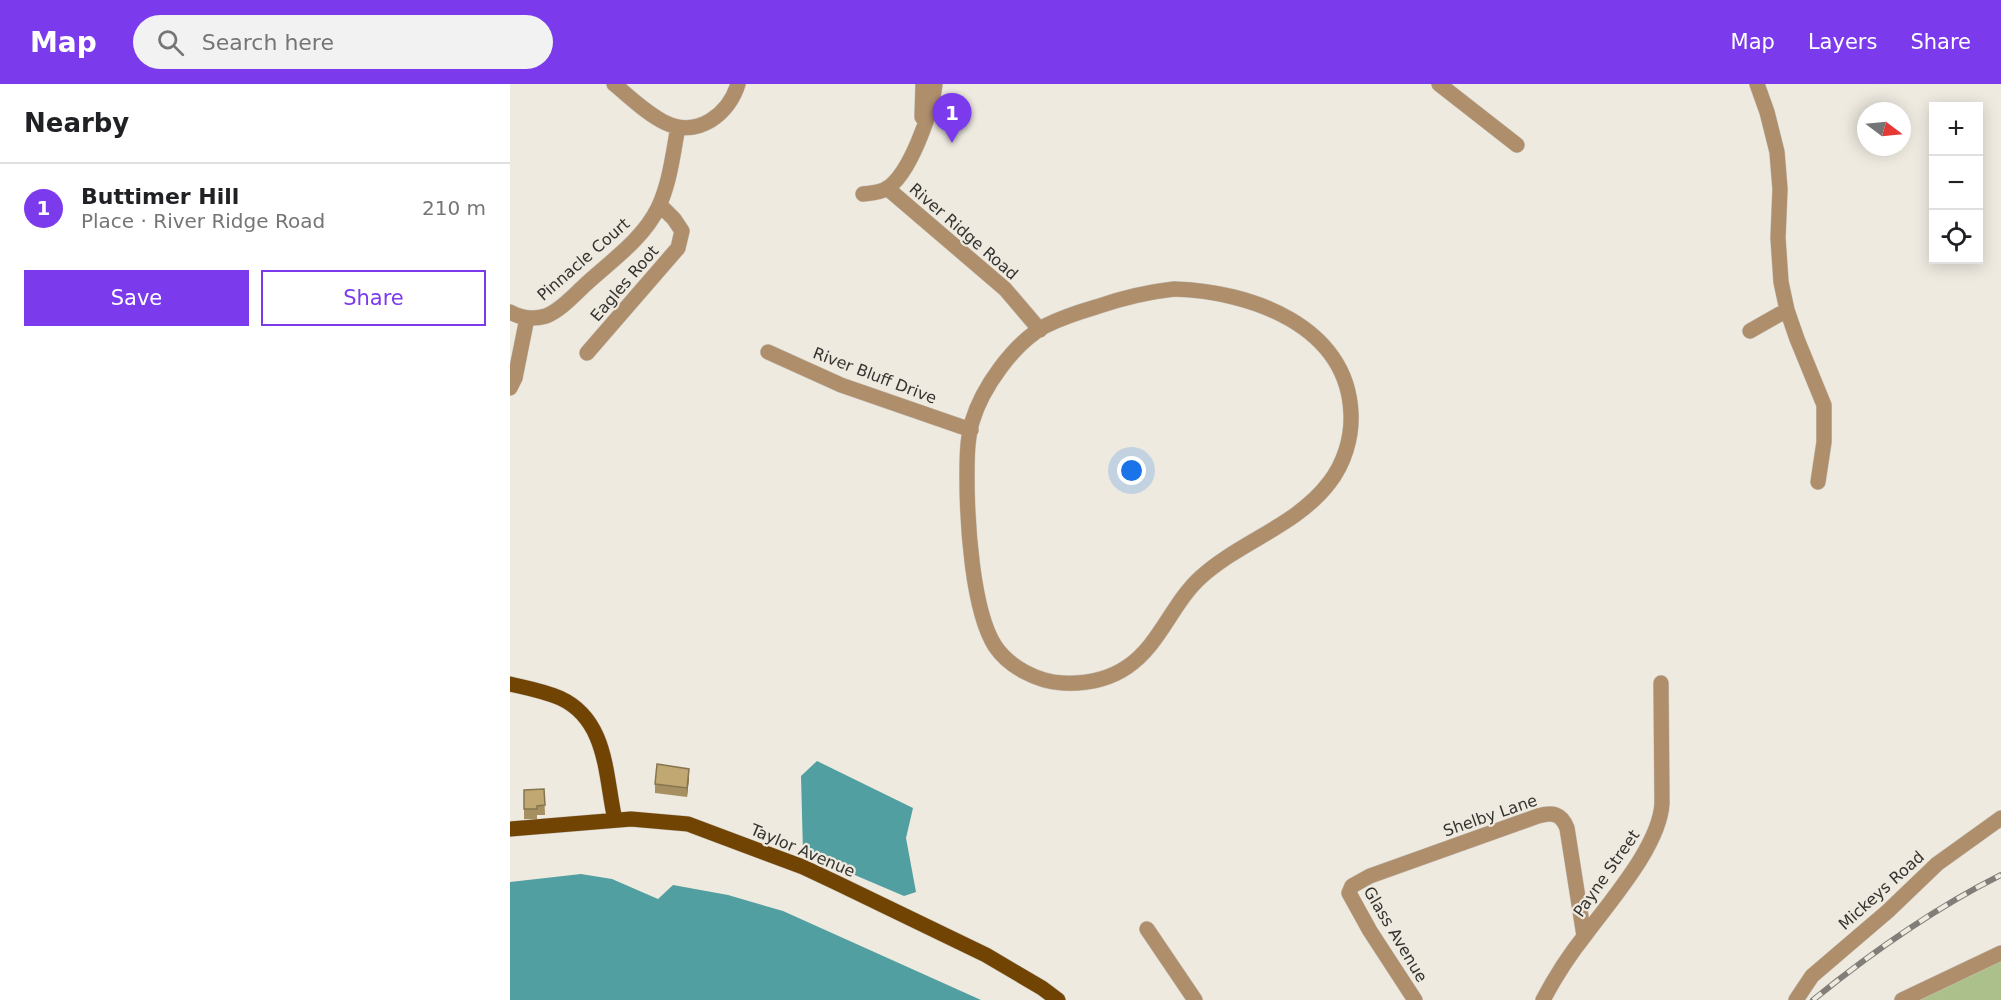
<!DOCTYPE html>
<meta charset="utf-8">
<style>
body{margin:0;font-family:"DejaVu Sans",sans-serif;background:#f2f2f2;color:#202124}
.controls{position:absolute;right:18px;top:18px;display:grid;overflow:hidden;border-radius:0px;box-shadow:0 3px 15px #0003}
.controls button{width:54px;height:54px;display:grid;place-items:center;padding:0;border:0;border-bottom:2px solid #e0e0e0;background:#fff;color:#202124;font:30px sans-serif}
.compass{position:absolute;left:1347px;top:18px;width:54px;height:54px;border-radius:50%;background:#fff;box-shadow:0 3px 15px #0003;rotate:106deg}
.you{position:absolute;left:622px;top:387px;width:21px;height:21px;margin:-15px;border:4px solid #fff;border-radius:50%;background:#1a73e8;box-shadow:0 0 0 9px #1a73e833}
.badge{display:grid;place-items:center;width:39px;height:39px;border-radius:50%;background:#7c3aed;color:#fff;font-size:20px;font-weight:700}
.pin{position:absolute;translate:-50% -50px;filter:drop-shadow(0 2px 3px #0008)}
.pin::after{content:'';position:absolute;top:32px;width:21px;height:18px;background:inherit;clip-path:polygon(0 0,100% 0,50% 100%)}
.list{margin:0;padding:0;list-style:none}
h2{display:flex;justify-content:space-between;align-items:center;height:78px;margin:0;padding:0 24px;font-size:26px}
h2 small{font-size:20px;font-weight:400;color:#757577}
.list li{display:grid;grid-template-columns:39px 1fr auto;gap:18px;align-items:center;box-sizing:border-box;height:90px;padding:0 24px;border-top:2px solid #e0e0e0}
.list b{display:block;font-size:22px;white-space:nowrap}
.list p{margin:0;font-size:20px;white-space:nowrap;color:#757577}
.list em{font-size:20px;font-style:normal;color:#757577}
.actions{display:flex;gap:12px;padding:18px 24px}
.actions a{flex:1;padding:14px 0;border:2px solid #7c3aed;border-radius:0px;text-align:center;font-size:21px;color:#7c3aed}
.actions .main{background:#7c3aed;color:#fff}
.icon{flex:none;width:33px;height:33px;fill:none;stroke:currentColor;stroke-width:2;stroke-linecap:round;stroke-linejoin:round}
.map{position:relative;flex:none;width:1491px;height:916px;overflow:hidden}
header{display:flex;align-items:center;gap:36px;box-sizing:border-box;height:84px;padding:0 30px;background:#7c3aed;color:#fff}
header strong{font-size:28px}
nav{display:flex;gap:33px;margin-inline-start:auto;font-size:21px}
.search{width:420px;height:54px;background:#f2f2f2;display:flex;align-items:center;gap:15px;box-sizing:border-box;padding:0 21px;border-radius:33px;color:#757577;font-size:22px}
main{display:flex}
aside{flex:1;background:#fff}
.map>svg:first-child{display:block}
.green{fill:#acc08b}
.water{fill:#519fa0}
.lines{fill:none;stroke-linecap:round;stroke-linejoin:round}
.minor-casing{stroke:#c9c5bd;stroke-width:16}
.major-casing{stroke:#c9c5bd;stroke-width:16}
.minor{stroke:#af8e6c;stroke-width:15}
.major{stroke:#714404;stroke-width:15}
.rail-casing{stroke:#817e79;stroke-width:6}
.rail{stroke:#eeeae0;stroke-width:4;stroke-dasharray:11;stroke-linecap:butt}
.wall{fill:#a69061}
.shaded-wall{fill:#87754f}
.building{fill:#c1a771;stroke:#87754f;stroke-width:1.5}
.labels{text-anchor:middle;stroke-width:4.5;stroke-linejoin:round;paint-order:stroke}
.street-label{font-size:16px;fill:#353330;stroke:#eeeae0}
</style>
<header>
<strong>Map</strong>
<div class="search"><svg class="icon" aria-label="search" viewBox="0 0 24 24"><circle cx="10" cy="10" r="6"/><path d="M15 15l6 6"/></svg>Search here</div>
<nav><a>Map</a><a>Layers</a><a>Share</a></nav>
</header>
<main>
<aside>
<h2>Nearby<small></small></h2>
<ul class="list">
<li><span class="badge">1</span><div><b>Buttimer Hill</b><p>Place · River Ridge Road</p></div><em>210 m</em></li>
</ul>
<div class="actions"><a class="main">Save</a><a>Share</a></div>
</aside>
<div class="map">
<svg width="1491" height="916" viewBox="0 0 1491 916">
<rect width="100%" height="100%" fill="#eeeae0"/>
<!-- green -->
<path class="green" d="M 1491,872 L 1491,916 L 1392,916 Z"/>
<!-- water -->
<path class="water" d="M 307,677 L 403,724 L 396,754 L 406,808 L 394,812 L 293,769 L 291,692 Z
M 71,790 L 102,795 L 148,815 L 163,801 L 218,811 L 273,827 L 471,916 L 0,916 L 0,798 Z"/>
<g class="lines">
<!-- minor casing -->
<g class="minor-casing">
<path id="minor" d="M 104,0 C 120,13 137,30 156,39 C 188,54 219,30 228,0
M 929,0 L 1007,61
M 1247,0 L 1257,28 L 1267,68 L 1270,105 L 1268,154 L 1271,198 L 1277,226 L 1287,255 L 1314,321 L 1314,358 L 1308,398
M 412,33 L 413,0
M 377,104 L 495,205 L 530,246
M 353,110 C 360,109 369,109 376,105 C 400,91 422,27 425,0
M 664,205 C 739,207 838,241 841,330 C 842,354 834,380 819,399 C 786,442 731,457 691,493 C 662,519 650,561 617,583 C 598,596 576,600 553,599 C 528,598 499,583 485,562 C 462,526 457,437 457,393 C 457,375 457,356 462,338 C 472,304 503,260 535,242 C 551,234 569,228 586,223 C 612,214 637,208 664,205 Z
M 0,228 C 11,234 23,236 36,232 C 51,226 64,211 76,200 C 101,177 133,155 148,124 C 160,99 163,69 168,43
M 1240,247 L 1277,226
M 258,268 L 331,301 L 461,346
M 77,269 L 168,164 L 172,147 L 164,135 L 150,121
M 0,304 L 5,294 L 17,234
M 637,845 L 685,916
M 905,916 L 860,847 L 839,809 L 842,802 L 860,792 L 1028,732 C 1042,728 1051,729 1057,744 L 1074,852
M 1033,916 C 1045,893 1060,870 1076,850 C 1101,816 1150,761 1152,719 L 1151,599
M 1286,916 L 1302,892 L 1378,827 L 1427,780 L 1491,734
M 1392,916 L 1491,869"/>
</g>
<!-- major casing -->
<g class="major-casing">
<path id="major" d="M 0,600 C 17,604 34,607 50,614 C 98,636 95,692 105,736
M 0,745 L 121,735 L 178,740 L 293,783 L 327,799 L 476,871 L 532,904 L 548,916"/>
</g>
<!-- minor -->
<use href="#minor" class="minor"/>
<!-- major -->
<use href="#major" class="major"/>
<!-- rail casing -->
<g class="rail-casing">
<path id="rail" d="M 1303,916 C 1361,869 1423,825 1491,791"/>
</g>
<!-- rail -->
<use href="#rail" class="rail"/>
</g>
<!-- wall -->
<path class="wall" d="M 179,694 L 177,713 L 145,709 L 145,700 Z
M 34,705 L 35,731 L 27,731 L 27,735 L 14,735 L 14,706 Z"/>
<!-- shaded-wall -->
<path class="shaded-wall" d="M 179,685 L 179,694 L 177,713 L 177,704 Z"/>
<!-- building -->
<path class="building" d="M 147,680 L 179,685 L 177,704 L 145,700 Z
M 34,705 L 35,721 L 27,722 L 27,725 L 14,725 L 14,706 Z"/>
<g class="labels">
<!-- street labels -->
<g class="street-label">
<text transform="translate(454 147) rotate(41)" y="6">River Ridge Road</text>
<text transform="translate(73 175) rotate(-41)" y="6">Pinnacle Court</text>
<text transform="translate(114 199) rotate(-49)" y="6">Eagles Root</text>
<text transform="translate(365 291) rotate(21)" y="6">River Bluff Drive</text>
<text transform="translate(980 731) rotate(-19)" y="6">Shelby Lane</text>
<text transform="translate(293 766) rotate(23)" y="6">Taylor Avenue</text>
<text transform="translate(1096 789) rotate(-55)" y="6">Payne Street</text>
<text transform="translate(1371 806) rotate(-42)" y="6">Mickeys Road</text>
<text transform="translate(886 850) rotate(59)" y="6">Glass Avenue</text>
</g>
</g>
</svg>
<div class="controls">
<button>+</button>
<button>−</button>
<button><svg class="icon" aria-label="locate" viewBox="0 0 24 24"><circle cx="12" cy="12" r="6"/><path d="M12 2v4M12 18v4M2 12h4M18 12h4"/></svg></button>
</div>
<svg class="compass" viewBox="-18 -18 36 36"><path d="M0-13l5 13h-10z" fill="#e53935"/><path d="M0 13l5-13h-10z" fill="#757577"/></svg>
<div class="you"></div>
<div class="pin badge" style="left:442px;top:59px">1</div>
</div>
</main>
